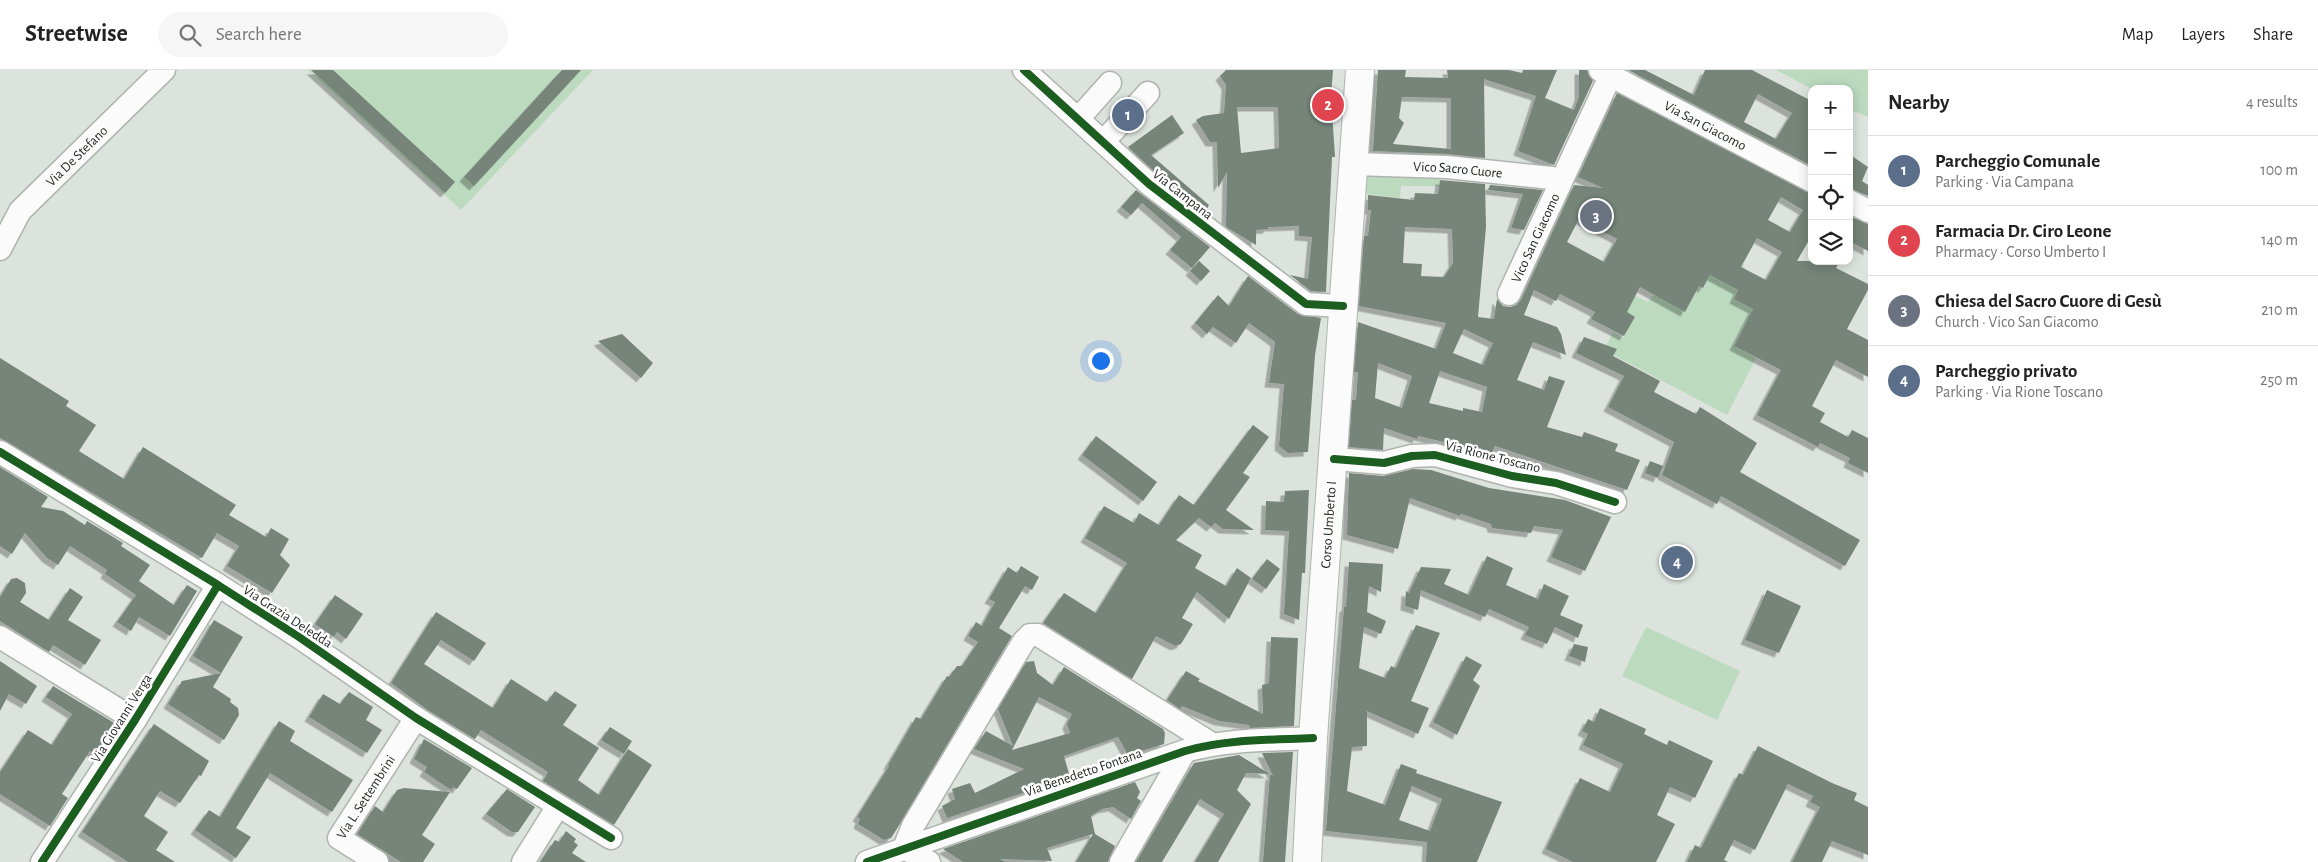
<!DOCTYPE html>
<meta charset="utf-8">
<style>
body{margin:0;font-family:"Alegreya Sans",sans-serif;background:#f6f6f6;color:#222}
.controls{position:absolute;right:15px;top:15px;display:grid;overflow:hidden;border-radius:10px;box-shadow:0 2px 12px #0003}
.controls button{width:45px;height:45px;display:grid;place-items:center;padding:0;border:0;border-bottom:1px solid #e0e0e0;background:#fff;color:#222;font:25px sans-serif}
.you{position:absolute;left:1100px;top:290px;width:18px;height:18px;margin:-12px;border:4px solid #fff;border-radius:50%;background:#1a73e8;box-shadow:0 0 0 8px #1a73e833}
.badge{display:grid;place-items:center;width:32px;height:32px;border-radius:50%;background:#111827;color:#fff;font-size:16px;font-weight:700}
.pin{position:absolute;translate:-50% -50%;border:2px solid #fff;box-shadow:0 1px 5px #0006}
.list{margin:0;padding:0;list-style:none}
h2{display:flex;justify-content:space-between;align-items:center;height:65px;margin:0;padding:0 20px;font-size:21px}
h2 small{font-size:16px;font-weight:400;color:#767676}
.list li{display:grid;grid-template-columns:32px 1fr auto;gap:15px;align-items:center;box-sizing:border-box;height:70px;padding:0 20px;border-top:1px solid #e0e0e0}
.list b{display:block;font-size:19px;white-space:nowrap}
.list p{margin:0;font-size:16px;white-space:nowrap;color:#767676}
.list em{font-size:16px;font-style:normal;color:#767676}
.icon{flex:none;width:28px;height:28px;fill:none;stroke:currentColor;stroke-width:2;stroke-linecap:round;stroke-linejoin:round}
.map{position:relative;flex:none;width:1868px;height:792px;overflow:hidden}
header{display:flex;align-items:center;gap:30px;box-sizing:border-box;height:70px;padding:0 25px;background:#fff;border-bottom:1px solid #e0e0e0}
header strong{font-size:24px}
nav{display:flex;gap:28px;margin-inline-start:auto;font-size:18px}
.search{width:350px;height:45px;background:#f6f6f6;display:flex;align-items:center;gap:12px;box-sizing:border-box;padding:0 18px;border-radius:28px;color:#767676;font-size:19px}
main{display:flex}
aside{flex:1;background:#fff}
.map>svg:first-child{display:block}
.green{fill:#bbdabe}
.building{fill:#768479;fill-rule:evenodd;filter:url(#shadow)}
.lines{fill:none;stroke-linecap:round;stroke-linejoin:round}
.minor-casing{stroke:#afb4af;stroke-width:25}
.major-casing{stroke:#afb4af;stroke-width:30}
.minor{stroke:#fafbfa;stroke-width:22}
.major{stroke:#fafbfa;stroke-width:28}
.cycleway-casing{stroke:#fff;stroke-width:11}
.cycleway{stroke:#1b5e20;stroke-width:8}
.labels{text-anchor:middle;stroke-width:5;stroke-linejoin:round;paint-order:stroke}
.street-label{font-size:14px;fill:#1e221e;stroke:#fff}
</style>
<header>
<strong>Streetwise</strong>
<div class="search"><svg class="icon" aria-label="search" viewBox="0 0 24 24"><circle cx="10" cy="10" r="6"/><path d="M15 15l6 6"/></svg>Search here</div>
<nav><a>Map</a><a>Layers</a><a>Share</a></nav>
</header>
<main>
<div class="map">
<svg width="1868" height="792" viewBox="0 0 1868 792">
<defs>
<filter id="shadow"><feDropShadow dx="-4.5" dy="4.5" stdDeviation="0" flood-color="#0004"/></filter>
</defs>
<rect width="100%" height="100%" fill="#dce3dd"/>
<!-- green -->
<path class="green" d="M 308,0 L 593,0 L 461,140 Z
M 1776,0 L 1868,0 L 1868,47 L 1849,39 L 1849,19 L 1812,19 Z
M 1367,97 L 1441,100 L 1439,116 L 1401,116 L 1400,128 L 1366,124 Z
M 1743,194 L 1747,203 L 1734,229 L 1753,239 L 1734,276 L 1756,288 L 1727,345 L 1604,280 L 1613,262 L 1623,268 L 1635,247 L 1602,228 L 1635,226 L 1648,232 L 1654,225 L 1699,216 L 1704,218 L 1710,205 Z
M 1646,557 L 1740,601 L 1717,650 L 1622,606 Z"/>
<!-- building -->
<path class="building" d="M 311,0 L 333,0 L 455,112 L 445,123 Z
M 562,0 L 581,0 L 474,116 L 464,107 Z
M 1226,0 L 1333,0 L 1331,26 L 1335,87 L 1332,87 L 1326,222 L 1311,221 L 1290,205 L 1308,209 L 1312,167 L 1299,166 L 1299,156 L 1268,157 L 1268,159 L 1256,160 L 1256,175 L 1226,157 L 1227,102 L 1218,118 L 1217,72 L 1210,72 L 1196,50 L 1203,46 L 1224,43 L 1226,15 L 1220,6 ZM 1237,37 L 1278,37 L 1279,78 L 1241,83 Z
M 1378,0 L 1406,0 L 1405,7 L 1448,8 L 1447,0 L 1509,0 L 1522,3 L 1523,0 L 1557,0 L 1545,28 L 1574,40 L 1579,26 L 1579,0 L 1587,0 L 1593,11 L 1554,95 L 1518,81 L 1536,26 L 1484,9 L 1485,88 L 1447,84 L 1373,81 ZM 1402,27 L 1451,28 L 1451,79 L 1393,74 L 1404,53 L 1399,48 Z
M 1628,0 L 1645,0 L 1694,25 L 1705,0 L 1752,0 L 1802,26 L 1812,31 L 1812,96 ZM 1758,24 L 1792,43 L 1776,69 L 1744,52 Z
M 1617,23 L 1812,124 L 1812,165 L 1797,191 L 1840,191 L 1836,198 L 1868,214 L 1868,220 L 1847,259 L 1868,270 L 1868,307 L 1836,290 L 1812,336 L 1825,343 L 1820,352 L 1848,367 L 1852,360 L 1868,368 L 1868,403 L 1848,393 L 1850,388 L 1820,373 L 1818,377 L 1757,345 L 1781,300 L 1734,276 L 1753,239 L 1734,229 L 1738,220 L 1710,205 L 1703,218 L 1699,216 L 1685,242 L 1640,217 L 1627,242 L 1635,247 L 1624,266 L 1591,249 L 1595,242 L 1560,224 L 1556,231 L 1534,220 L 1524,245 L 1557,257 L 1561,264 L 1566,285 L 1533,272 L 1517,310 L 1544,320 L 1549,306 L 1565,311 L 1547,357 L 1582,367 L 1584,362 L 1618,374 L 1615,381 L 1640,390 L 1627,420 L 1495,376 L 1492,383 L 1418,366 L 1417,369 L 1384,358 L 1383,380 L 1349,377 L 1352,330 L 1356,330 L 1358,302 L 1354,302 L 1358,252 L 1436,279 L 1446,253 L 1359,236 L 1364,166 L 1368,166 L 1371,140 L 1368,140 L 1368,125 L 1414,130 L 1415,123 L 1438,124 L 1440,110 L 1485,114 L 1486,157 L 1478,247 L 1494,249 L 1497,229 L 1503,236 L 1510,237 L 1516,235 L 1521,230 L 1574,115 L 1603,118 L 1578,107 ZM 1781,127 L 1803,140 L 1790,162 L 1768,150 ZM 1579,149 L 1617,169 L 1604,192 L 1567,172 ZM 1405,157 L 1452,159 L 1453,193 L 1444,207 L 1421,206 L 1422,194 L 1403,193 ZM 1757,168 L 1782,182 L 1766,210 L 1741,197 ZM 1464,259 L 1493,273 L 1483,295 L 1453,283 ZM 1378,293 L 1412,306 L 1402,338 L 1375,328 ZM 1440,301 L 1487,317 L 1482,342 L 1463,338 L 1463,341 L 1429,333 Z
M 1172,45 L 1184,63 L 1151,85 L 1209,135 L 1206,141 L 1157,104 L 1128,77 Z
M 1849,84 L 1868,97 L 1862,111 L 1868,115 L 1868,126 L 1849,118 Z
M 1490,115 L 1543,120 L 1524,160 L 1511,158 L 1523,124 L 1488,120 Z
M 1136,120 L 1210,177 L 1192,198 L 1170,180 L 1181,167 L 1142,133 L 1131,145 L 1121,137 Z
M 1849,146 L 1868,154 L 1868,181 L 1849,171 Z
M 1199,191 L 1210,201 L 1201,211 L 1190,201 Z
M 1248,206 L 1298,244 L 1321,248 L 1315,285 L 1308,382 L 1288,383 L 1279,376 L 1284,314 L 1269,313 L 1275,272 L 1249,253 L 1236,273 L 1213,257 L 1207,264 L 1195,253 L 1218,225 L 1229,236 Z
M 622,264 L 653,293 L 641,308 L 598,271 Z
M 1584,267 L 1617,279 L 1613,286 L 1660,311 L 1654,322 L 1696,344 L 1700,337 L 1757,373 L 1740,402 L 1860,470 L 1845,496 L 1721,426 L 1717,434 L 1662,405 L 1674,372 L 1608,337 L 1624,306 L 1576,283 Z
M 0,288 L 69,331 L 66,336 L 96,355 L 79,381 L 124,409 L 143,377 L 236,435 L 229,445 L 266,467 L 271,458 L 289,469 L 280,485 L 290,495 L 272,523 L 227,496 L 239,476 L 217,463 L 202,488 L 0,368 Z
M 1253,355 L 1269,367 L 1243,403 L 1250,407 L 1226,440 L 1254,460 L 1223,459 L 1215,453 L 1211,457 L 1199,448 L 1176,470 L 1202,485 L 1195,498 L 1226,516 L 1237,498 L 1251,508 L 1229,549 L 1197,522 L 1182,548 L 1193,554 L 1181,574 L 1175,576 L 1156,566 L 1132,609 L 1043,553 L 1064,523 L 1096,543 L 1127,493 L 1085,468 L 1104,436 L 1134,453 L 1139,443 L 1159,455 L 1179,425 L 1194,435 Z
M 1096,366 L 1157,412 L 1143,431 L 1082,385 Z
M 1650,391 L 1663,396 L 1658,408 L 1645,403 Z
M 0,397 L 48,427 L 41,437 L 63,441 L 85,455 L 87,451 L 123,473 L 121,476 L 150,495 L 139,511 L 174,535 L 187,515 L 197,521 L 170,566 L 139,547 L 131,561 L 117,552 L 136,525 L 105,504 L 107,500 L 70,476 L 58,495 L 47,488 L 25,463 L 12,484 L 0,476 Z
M 1413,399 L 1431,400 L 1489,418 L 1565,430 L 1611,447 L 1585,501 L 1551,487 L 1563,460 L 1534,456 L 1531,463 L 1492,458 L 1491,454 L 1461,444 L 1460,446 L 1410,428 L 1398,479 L 1347,465 L 1349,403 L 1383,406 Z
M 1309,420 L 1305,503 L 1302,503 L 1299,550 L 1284,544 L 1289,461 L 1265,460 L 1266,431 L 1284,432 L 1285,421 Z
M 1487,486 L 1513,498 L 1506,515 L 1538,529 L 1544,514 L 1569,526 L 1560,545 L 1583,555 L 1578,568 L 1555,557 L 1547,574 L 1525,565 L 1529,557 L 1489,539 L 1485,547 L 1421,520 L 1418,540 L 1405,536 L 1406,521 L 1409,523 L 1421,497 L 1451,499 L 1444,514 L 1469,525 Z
M 1267,489 L 1280,499 L 1266,519 L 1252,509 Z
M 1349,492 L 1383,494 L 1381,522 L 1369,516 L 1367,542 L 1386,551 L 1381,564 L 1364,557 L 1359,598 L 1385,608 L 1391,596 L 1396,598 L 1416,555 L 1440,563 L 1411,631 L 1429,638 L 1418,664 L 1367,641 L 1367,676 L 1352,677 L 1347,721 L 1385,735 L 1401,694 L 1417,700 L 1416,703 L 1502,732 L 1477,792 L 1426,792 L 1427,772 L 1326,761 L 1344,537 L 1346,537 ZM 1412,716 L 1442,729 L 1430,761 L 1399,750 Z
M 1021,496 L 1039,507 L 1032,520 L 1025,516 L 999,558 L 1012,566 L 900,754 L 891,768 L 884,770 L 858,754 L 860,749 L 857,747 L 889,696 L 888,695 L 916,647 L 921,649 L 947,606 L 949,607 L 957,596 L 962,596 L 978,572 L 968,566 L 976,552 L 982,556 L 995,532 L 989,529 L 1008,497 L 1017,503 Z
M 17,508 L 25,513 L 26,523 L 20,532 L 49,550 L 70,518 L 83,527 L 68,550 L 101,570 L 85,595 L 53,575 L 49,582 L 0,551 L 0,527 L 11,509 Z
M 1767,520 L 1801,536 L 1779,583 L 1745,570 Z
M 335,525 L 363,544 L 346,569 L 337,562 L 334,567 L 315,554 Z
M 436,542 L 486,573 L 474,591 L 441,570 L 424,594 L 493,638 L 511,609 L 547,632 L 555,621 L 577,635 L 563,655 L 599,678 L 578,710 L 599,725 L 628,679 L 652,695 L 614,755 L 543,711 L 548,702 L 481,660 L 475,669 L 429,641 L 391,613 Z
M 214,550 L 243,567 L 213,617 L 231,629 L 230,632 L 238,638 L 239,645 L 224,670 L 168,634 L 182,611 L 221,603 L 193,586 Z
M 1271,567 L 1298,568 L 1294,656 L 1250,658 L 1249,655 L 1219,651 L 1182,636 L 1180,639 L 1167,630 L 1186,601 L 1200,609 L 1198,611 L 1263,644 L 1262,615 L 1269,613 Z
M 1574,574 L 1588,577 L 1585,592 L 1569,586 Z
M 1466,586 L 1482,595 L 1473,610 L 1480,616 L 1457,665 L 1433,652 Z
M 0,591 L 37,616 L 26,634 L 9,624 L 0,641 Z
M 1034,591 L 1037,603 L 1053,615 L 1064,597 L 1163,659 L 1165,663 L 1164,674 L 1128,685 L 1118,667 L 1064,686 L 1070,707 L 1037,714 L 1038,718 L 947,748 L 942,736 L 955,729 L 952,719 L 970,713 L 975,723 L 1024,699 L 974,679 L 986,661 L 1013,676 L 998,639 L 1026,592 ZM 1039,627 L 1072,644 L 1067,654 L 1070,663 L 1012,680 Z
M 53,616 L 116,654 L 96,685 L 90,681 L 62,724 L 68,728 L 50,756 L 0,724 L 0,702 L 28,660 L 52,675 L 72,644 L 46,627 Z
M 349,622 L 373,637 L 366,650 L 382,660 L 367,683 L 309,647 L 323,624 L 340,634 Z
M 1600,638 L 1646,659 L 1644,664 L 1667,675 L 1669,670 L 1713,691 L 1695,728 L 1670,717 L 1657,745 L 1675,754 L 1656,792 L 1573,792 L 1546,779 L 1580,708 L 1610,722 L 1623,694 L 1583,675 L 1588,664 L 1582,661 L 1588,649 L 1594,652 Z
M 279,651 L 295,661 L 290,671 L 353,710 L 332,742 L 270,703 L 236,758 L 251,767 L 236,788 L 195,760 L 209,740 L 220,747 Z
M 154,654 L 209,691 L 201,706 L 199,705 L 180,733 L 160,721 L 144,746 L 168,762 L 156,780 L 175,792 L 128,792 L 82,762 Z
M 610,657 L 632,671 L 624,684 L 601,670 Z
M 424,669 L 472,698 L 457,719 L 453,717 L 451,720 L 424,702 L 427,697 L 414,689 Z
M 1758,676 L 1832,713 L 1857,723 L 1854,730 L 1868,737 L 1868,785 L 1832,771 L 1822,792 L 1792,792 L 1820,737 L 1810,732 L 1813,726 L 1788,714 L 1755,780 L 1734,770 L 1724,790 L 1728,792 L 1687,792 L 1695,775 L 1701,778 L 1739,703 L 1743,705 Z
M 1293,682 L 1285,792 L 1263,792 L 1270,704 L 1246,703 L 1237,720 L 1251,734 L 1218,792 L 1195,792 L 1224,744 L 1200,729 L 1162,792 L 1136,792 L 1194,693 L 1239,685 L 1273,706 L 1262,683 Z
M 1135,712 L 1140,722 L 1137,728 L 1141,731 L 1131,749 L 1113,737 L 1102,739 L 1091,746 L 1095,764 L 1115,776 L 1108,792 L 1076,792 L 1093,764 L 1047,778 L 1052,791 L 1000,789 L 1005,792 L 963,792 L 943,779 Z
M 404,718 L 450,722 L 422,765 L 435,774 L 423,792 L 401,792 L 357,764 L 375,736 L 383,742 L 397,720 Z
M 507,719 L 535,737 L 518,762 L 512,762 L 486,744 Z
M 566,761 L 576,769 L 574,772 L 578,775 L 572,783 L 586,792 L 540,792 L 555,770 L 559,772 Z"/>
<g class="lines">
<!-- minor casing -->
<g class="minor-casing">
<g id="minor">
<path d="M 1024,0 L 1149,114 L 1306,234 L 1343,236"/>
<path id="s1" d="M 1600,0 L 1812,111"/>
<path d="M 1078,49 L 1110,13"/>
<path d="M 1103,72 L 1148,23"/>
<path id="s2" d="M 1354,94 L 1447,97 L 1561,109"/>
<path d="M 1849,131 L 1868,141"/>
<path id="s3" d="M 0,179 L 20,141 L 164,0"/>
<path id="s4" d="M 1509,224 L 1613,0"/>
<path d="M 0,382 L 218,515 L 299,567 L 416,648 L 611,768"/>
<path d="M 1334,389 L 1384,393 L 1412,386 L 1435,385 L 1512,406 L 1556,413 L 1615,432"/>
<path d="M 0,567 L 135,650"/>
<path d="M 904,778 L 913,756 L 1024,571 L 1030,565 L 1038,565 L 1212,674"/>
<path d="M 904,778 L 929,792"/>
<path d="M 42,792 L 135,650 L 218,515"/>
<path id="s5" d="M 377,792 L 339,768 L 416,648"/>
<path d="M 523,792 L 558,736"/>
<path d="M 867,792 L 1185,681 C 1227,669 1270,670 1313,668"/>
<path d="M 1121,792 L 1185,681"/>
</g>
</g>
<!-- major casing -->
<g class="major-casing">
<g id="major">
<path id="s6" d="M 1307,792 L 1313,668 L 1360,0"/>
</g>
</g>
<!-- minor -->
<use href="#minor" class="minor"/>
<!-- major -->
<use href="#major" class="major"/>
<!-- cycleway casing -->
<g class="cycleway-casing">
<path id="cycleway" d="M 1024,0 L 1149,114 L 1306,234 L 1343,236
M 0,382 L 218,515 L 299,567 L 416,648 L 611,768
M 1334,389 L 1384,393 L 1412,386 L 1435,385 L 1512,406 L 1556,413 L 1615,432
M 42,792 L 135,650 L 218,515
M 867,792 L 1185,681 C 1227,669 1270,670 1313,668"/>
</g>
<!-- cycleway -->
<use href="#cycleway" class="cycleway"/>
</g>
<g class="labels">
<!-- street labels -->
<g class="street-label">
<text dy="5" stroke="none"><textPath href="#s1" startOffset="119">Via San Giacomo</textPath></text>
<text dy="5" stroke="none"><textPath href="#s3" startOffset="122">Via De Stefano</textPath></text>
<text dy="5" stroke="none"><textPath href="#s2" startOffset="104">Vico Sacro Cuore</textPath></text>
<text transform="translate(1183 124) rotate(38)" y="5">Via Campana</text>
<text dy="5" stroke="none"><textPath href="#s4" startOffset="62">Vico San Giacomo</textPath></text>
<text transform="translate(1493 386) rotate(14)" y="5">Via Rione Toscano</text>
<text dy="5" stroke="none"><textPath href="#s6" startOffset="338">Corso Umberto I</textPath></text>
<text transform="translate(288 546) rotate(33)" y="5">Via Grazia Deledda</text>
<text transform="translate(121 648) rotate(-58)" y="5">Via Giovanni Verga</text>
<text transform="translate(1083 702) rotate(-19)" y="5">Via Benedetto Fontana</text>
<text dy="5" stroke="none"><textPath href="#s5" startOffset="94">Via L. Settembrini</textPath></text>
</g>
</g>
</svg>
<div class="controls">
<button>+</button>
<button>−</button>
<button><svg class="icon" aria-label="locate" viewBox="0 0 24 24"><circle cx="12" cy="12" r="6"/><path d="M12 2v4M12 18v4M2 12h4M18 12h4"/></svg></button>
<button><svg class="icon" aria-label="layers" viewBox="0 0 24 24"><path d="M12 4l9 5-9 5-9-5zM3 14l9 5 9-5"/></svg></button>
</div>
<div class="you"></div>
<div class="pin badge" style="left:1128px;top:45px;background:#5c6f8a">1</div>
<div class="pin badge" style="left:1328px;top:35px;background:#e0444e">2</div>
<div class="pin badge" style="left:1596px;top:146px;background:#6b7280">3</div>
<div class="pin badge" style="left:1677px;top:492px;background:#5c6f8a">4</div>
</div>
<aside>
<h2>Nearby<small>4 results</small></h2>
<ul class="list">
<li><span class="badge" style="background:#5c6f8a">1</span><div><b>Parcheggio Comunale</b><p>Parking · Via Campana</p></div><em>100 m</em></li>
<li><span class="badge" style="background:#e0444e">2</span><div><b>Farmacia Dr. Ciro Leone</b><p>Pharmacy · Corso Umberto I</p></div><em>140 m</em></li>
<li><span class="badge" style="background:#6b7280">3</span><div><b>Chiesa del Sacro Cuore di Gesù</b><p>Church · Vico San Giacomo</p></div><em>210 m</em></li>
<li><span class="badge" style="background:#5c6f8a">4</span><div><b>Parcheggio privato</b><p>Parking · Via Rione Toscano</p></div><em>250 m</em></li>
</ul>
</aside>
</main>
